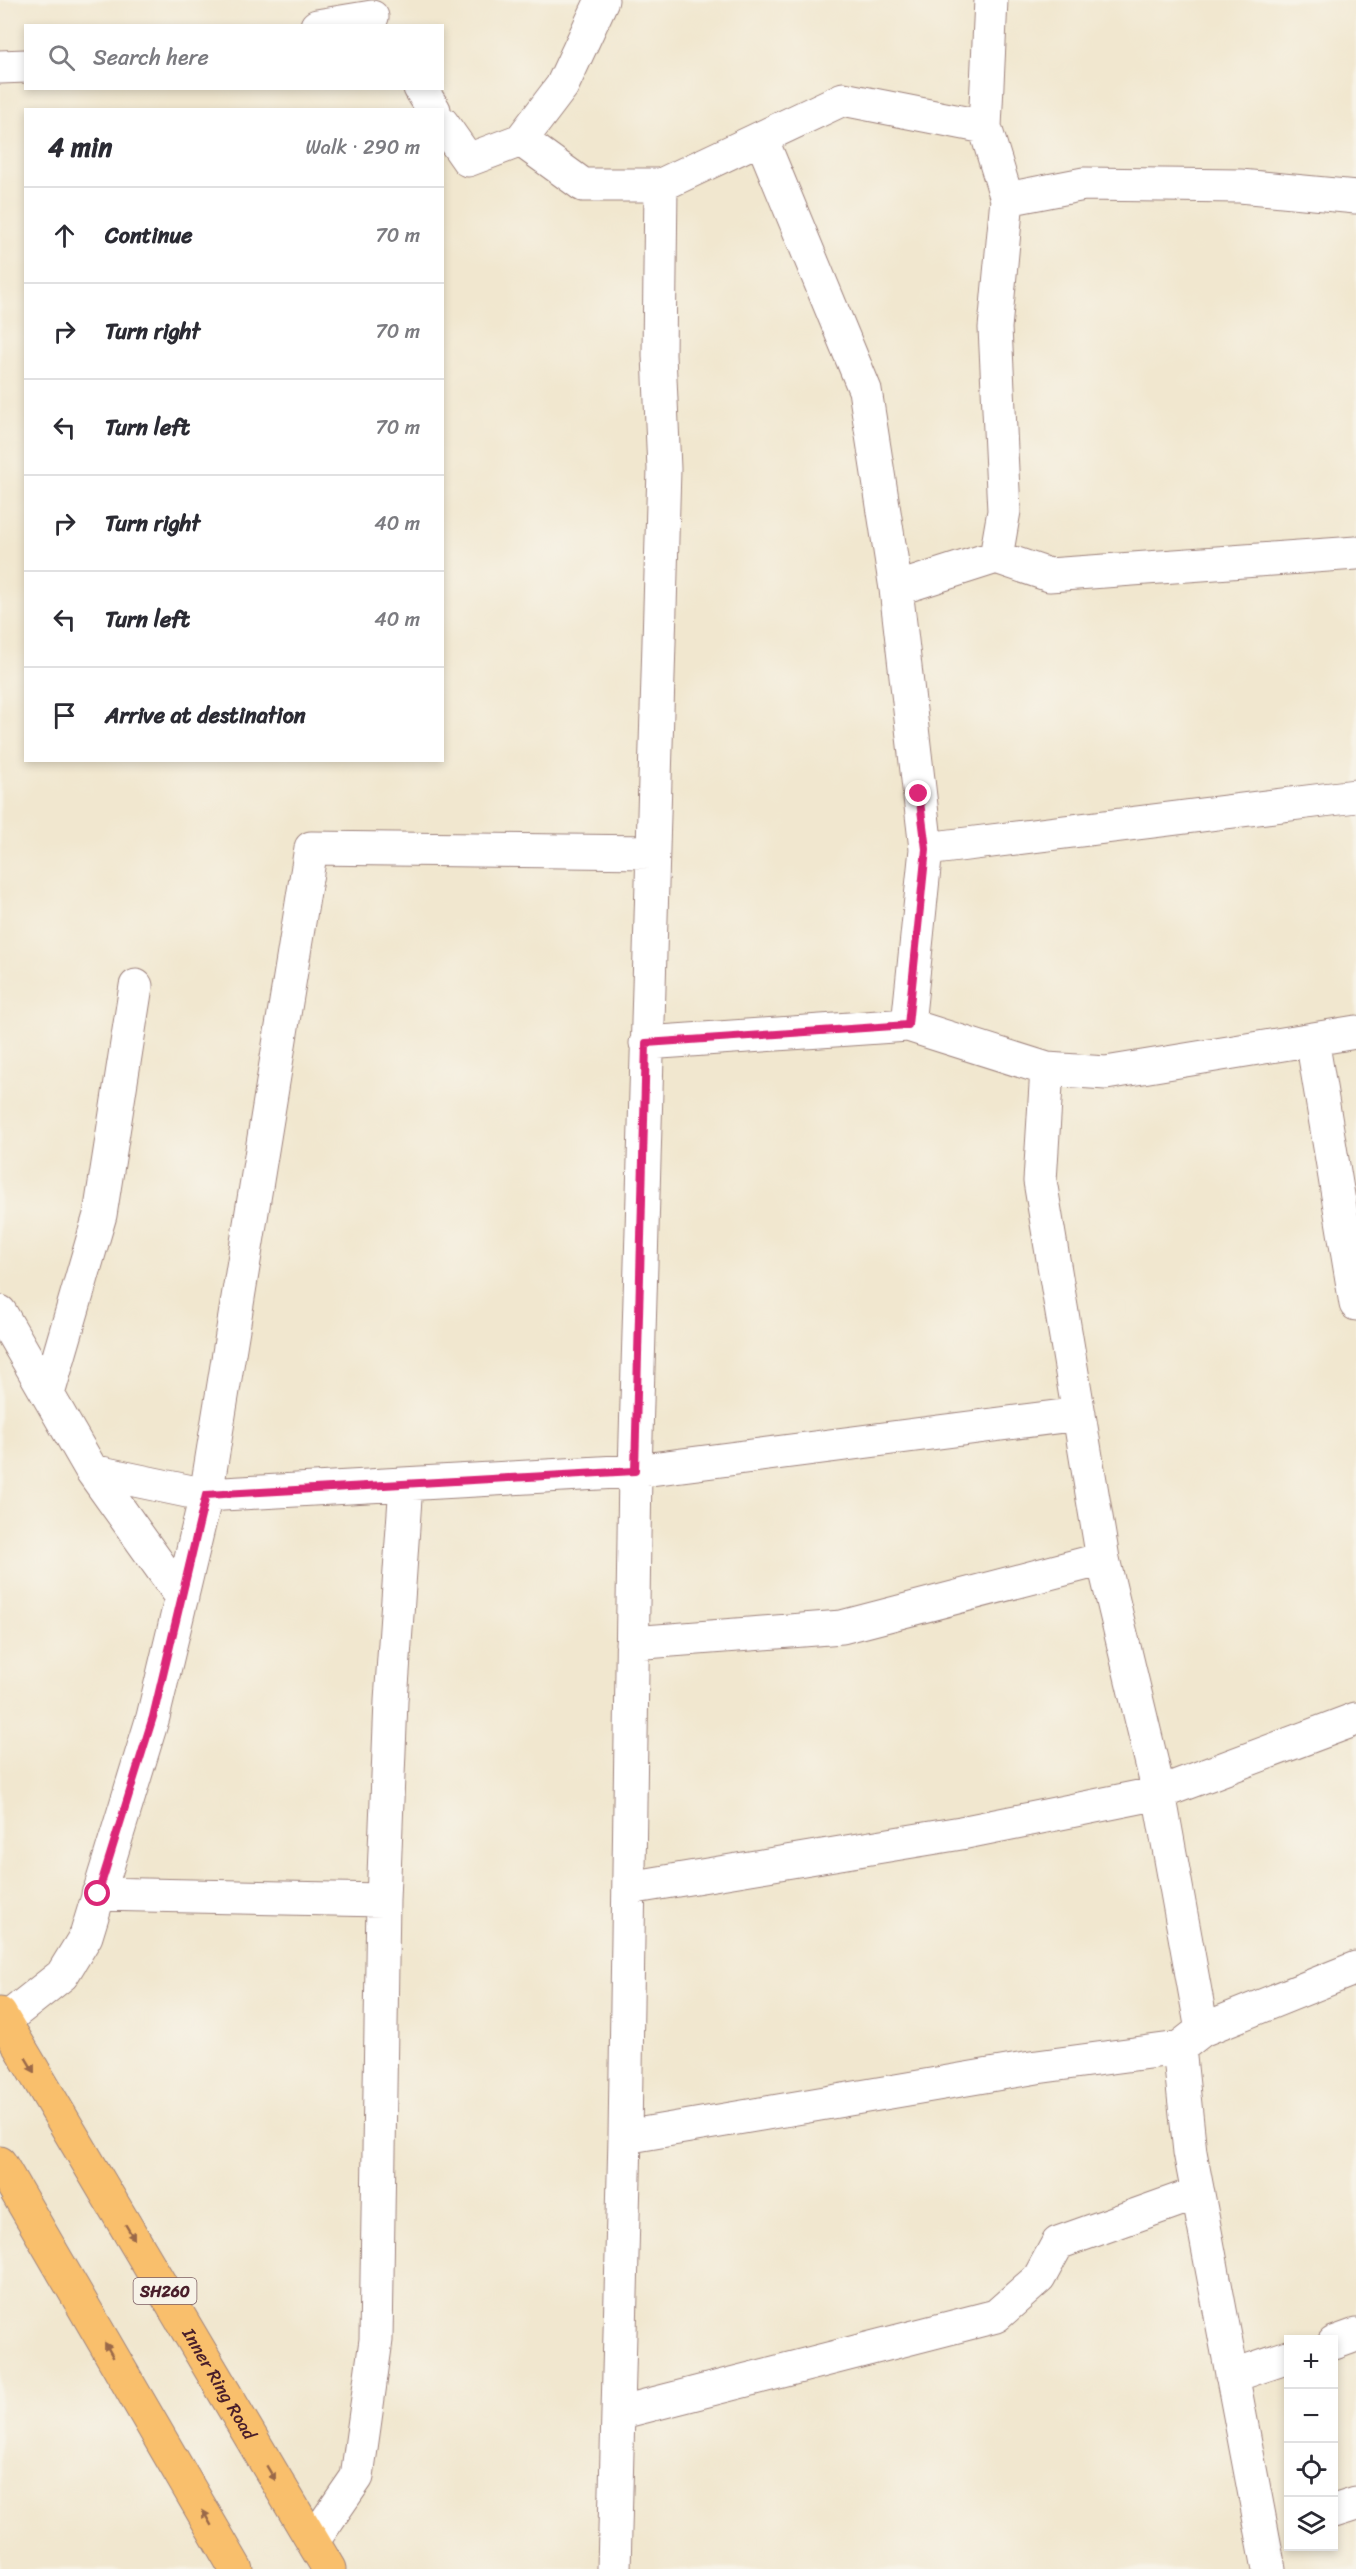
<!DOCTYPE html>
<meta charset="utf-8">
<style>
body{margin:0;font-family:Sriracha,sans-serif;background:#f2f2f3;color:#2b2b33}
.controls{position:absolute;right:18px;bottom:18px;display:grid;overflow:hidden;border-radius:0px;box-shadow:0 3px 9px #0003}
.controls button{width:54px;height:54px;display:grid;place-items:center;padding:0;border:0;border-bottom:2px solid #e1e1e2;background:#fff;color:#2b2b33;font:30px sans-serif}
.stop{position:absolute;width:18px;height:18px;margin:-14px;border:4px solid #db2777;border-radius:50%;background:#fff}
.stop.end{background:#db2777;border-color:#fff;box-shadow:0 2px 6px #0008}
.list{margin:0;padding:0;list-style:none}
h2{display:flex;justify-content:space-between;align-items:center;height:78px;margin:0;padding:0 24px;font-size:26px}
h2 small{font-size:20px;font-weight:400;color:#7c7c81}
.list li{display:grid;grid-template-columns:39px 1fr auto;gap:18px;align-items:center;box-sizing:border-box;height:96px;padding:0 24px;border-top:2px solid #e1e1e2}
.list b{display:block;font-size:22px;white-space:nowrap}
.list em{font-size:20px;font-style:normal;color:#7c7c81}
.icon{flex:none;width:33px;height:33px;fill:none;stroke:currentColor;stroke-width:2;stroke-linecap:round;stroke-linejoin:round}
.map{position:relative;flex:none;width:1356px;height:2569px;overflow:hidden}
.search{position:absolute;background:#fff;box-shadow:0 3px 9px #0003;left:24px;top:24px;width:420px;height:66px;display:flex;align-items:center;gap:15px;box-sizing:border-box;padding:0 21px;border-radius:0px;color:#7c7c81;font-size:22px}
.panel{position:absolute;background:#fff;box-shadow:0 3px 9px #0003;left:24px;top:108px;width:420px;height:654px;border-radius:0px}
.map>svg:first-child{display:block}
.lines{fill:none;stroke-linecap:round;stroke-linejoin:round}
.street-casing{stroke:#9e837d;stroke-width:35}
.highway-casing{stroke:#9e837d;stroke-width:35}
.street{stroke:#fff;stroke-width:33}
.highway{stroke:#f9bf6c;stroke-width:33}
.oneway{fill:#996748}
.route{stroke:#db2777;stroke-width:8}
.labels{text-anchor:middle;stroke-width:4.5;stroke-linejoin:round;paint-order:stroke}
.shield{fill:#f7f3e8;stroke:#7e5f64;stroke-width:1.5}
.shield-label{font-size:16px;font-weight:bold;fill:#4a1f2b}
.street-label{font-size:18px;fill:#4a1f2b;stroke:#f7f3e8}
</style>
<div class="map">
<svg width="1356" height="2569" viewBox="0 0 1356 2569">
<rect width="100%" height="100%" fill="#f7f3e8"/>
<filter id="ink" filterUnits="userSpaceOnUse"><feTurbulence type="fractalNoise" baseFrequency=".0167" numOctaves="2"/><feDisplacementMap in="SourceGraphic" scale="12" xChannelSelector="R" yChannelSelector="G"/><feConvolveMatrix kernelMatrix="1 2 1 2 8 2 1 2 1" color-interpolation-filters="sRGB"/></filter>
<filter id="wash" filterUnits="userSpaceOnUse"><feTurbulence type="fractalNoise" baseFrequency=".008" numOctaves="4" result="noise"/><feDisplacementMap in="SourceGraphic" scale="24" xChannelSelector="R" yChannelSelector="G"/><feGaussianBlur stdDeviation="1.35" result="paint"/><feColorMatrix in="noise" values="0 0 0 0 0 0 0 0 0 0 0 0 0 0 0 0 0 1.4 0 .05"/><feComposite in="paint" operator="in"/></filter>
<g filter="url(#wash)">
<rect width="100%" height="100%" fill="#f1e7cf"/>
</g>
<g filter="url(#ink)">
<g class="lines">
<!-- street casing -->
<g class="street-casing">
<path id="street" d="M 991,0 L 985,127 L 1007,199 L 1084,184 L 1240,186 L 1356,197
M 317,26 L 372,17
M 0,67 L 26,66
M 420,88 L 434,110
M 442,123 L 468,160 L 521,140 L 562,86 L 602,0
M 761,138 L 865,390 L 896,589 L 926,849 L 908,1025
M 521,140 L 583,185 L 661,185 L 843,99 L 985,127
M 996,557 L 1004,511 L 995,328 L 1007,199
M 896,589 L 996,557 L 1049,575 L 1356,553
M 926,849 L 1356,796
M 1312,1039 L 1356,1304
M 646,1043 L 908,1025 L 1047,1069 L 1106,1073 L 1356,1032
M 1047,1069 L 1040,1181 L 1103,1559 L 1159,1793 L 1202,2030 L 1179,2048 L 1190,2152 L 1269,2569
M 0,1312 L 92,1471 L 182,1597
M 48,1394 L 100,1215 L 136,986
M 92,1471 L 206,1495 L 311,848 L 652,852
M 632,1643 L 842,1627 L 1103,1559
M 629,1888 L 961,1833 L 1159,1793 L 1356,1719
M 98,1894 L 383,1900
M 0,2024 L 62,1975 L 86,1936 L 153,1717 L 206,1495 L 635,1471 L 1079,1414
M 1202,2030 L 1356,1968
M 625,2137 L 1037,2067 L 1179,2048
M 1334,2343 L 1356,2335
M 1232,2376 L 1288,2357
M 618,2413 L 996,2316 L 1039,2278 L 1058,2243 L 1198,2193
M 1334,2511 L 1356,2504
M 313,2541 L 357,2477 L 376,2340 L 383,1900 L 391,1701 L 406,1484
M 614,2569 L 625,2137 L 635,1471 L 664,469 L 659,355 L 661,185"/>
</g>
<!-- highway casing -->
<g class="highway-casing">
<g id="highway">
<path id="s1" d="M 0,2014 L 329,2569"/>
<path d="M 0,2163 L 236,2569"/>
</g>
</g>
<!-- street -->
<use href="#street" class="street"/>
<!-- highway -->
<use href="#highway" class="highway"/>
</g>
<!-- one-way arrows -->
<defs><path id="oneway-solid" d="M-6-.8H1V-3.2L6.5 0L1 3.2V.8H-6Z" transform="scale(1.5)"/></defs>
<g class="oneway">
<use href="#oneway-solid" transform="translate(30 2065) rotate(59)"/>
<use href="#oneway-solid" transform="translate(130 2232) rotate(59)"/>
<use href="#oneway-solid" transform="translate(109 2350) rotate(-120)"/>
<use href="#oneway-solid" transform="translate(271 2473) rotate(59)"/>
<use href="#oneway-solid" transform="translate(207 2518) rotate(-120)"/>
</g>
</g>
<g class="lines" filter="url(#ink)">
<!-- route -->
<path class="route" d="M 98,1894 L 153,1717 L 206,1495 L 635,1471 L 646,1043 L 908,1025 L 926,849 L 919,794"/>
</g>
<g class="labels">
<!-- shield labels -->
<rect class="shield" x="133.5" y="2278" width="63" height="26" rx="4.5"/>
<g class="shield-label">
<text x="165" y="2297">SH260</text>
</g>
<!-- street labels -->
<g class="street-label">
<text dy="6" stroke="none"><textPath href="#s1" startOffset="430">Inner Ring Road</textPath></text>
</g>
</g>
</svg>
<div class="controls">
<button>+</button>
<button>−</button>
<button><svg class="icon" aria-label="locate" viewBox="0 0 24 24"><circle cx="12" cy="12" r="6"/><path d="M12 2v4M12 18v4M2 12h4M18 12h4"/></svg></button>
<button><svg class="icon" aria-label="layers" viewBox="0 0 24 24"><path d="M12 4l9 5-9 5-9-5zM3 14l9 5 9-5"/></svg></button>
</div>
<div class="stop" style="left:98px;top:1894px"></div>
<div class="stop end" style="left:919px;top:794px"></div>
<div class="search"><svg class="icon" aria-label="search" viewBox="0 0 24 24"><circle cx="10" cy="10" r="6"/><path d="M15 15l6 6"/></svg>Search here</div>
<section class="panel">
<h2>4 min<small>Walk · 290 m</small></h2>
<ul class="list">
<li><svg class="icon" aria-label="ahead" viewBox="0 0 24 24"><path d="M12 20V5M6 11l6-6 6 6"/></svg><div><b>Continue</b></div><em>70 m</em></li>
<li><svg class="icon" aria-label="right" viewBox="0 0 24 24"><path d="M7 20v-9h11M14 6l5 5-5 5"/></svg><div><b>Turn right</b></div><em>70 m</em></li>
<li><svg class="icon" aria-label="left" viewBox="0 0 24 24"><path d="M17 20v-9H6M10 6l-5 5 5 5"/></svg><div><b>Turn left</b></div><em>70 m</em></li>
<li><svg class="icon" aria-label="right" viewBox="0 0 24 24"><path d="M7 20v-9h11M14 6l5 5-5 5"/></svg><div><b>Turn right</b></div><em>40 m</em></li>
<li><svg class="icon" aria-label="left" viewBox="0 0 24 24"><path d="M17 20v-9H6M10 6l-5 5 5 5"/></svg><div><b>Turn left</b></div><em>40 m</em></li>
<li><svg class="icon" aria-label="arrive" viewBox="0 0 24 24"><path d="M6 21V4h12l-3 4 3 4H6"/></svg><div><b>Arrive at destination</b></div></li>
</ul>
</section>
</div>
